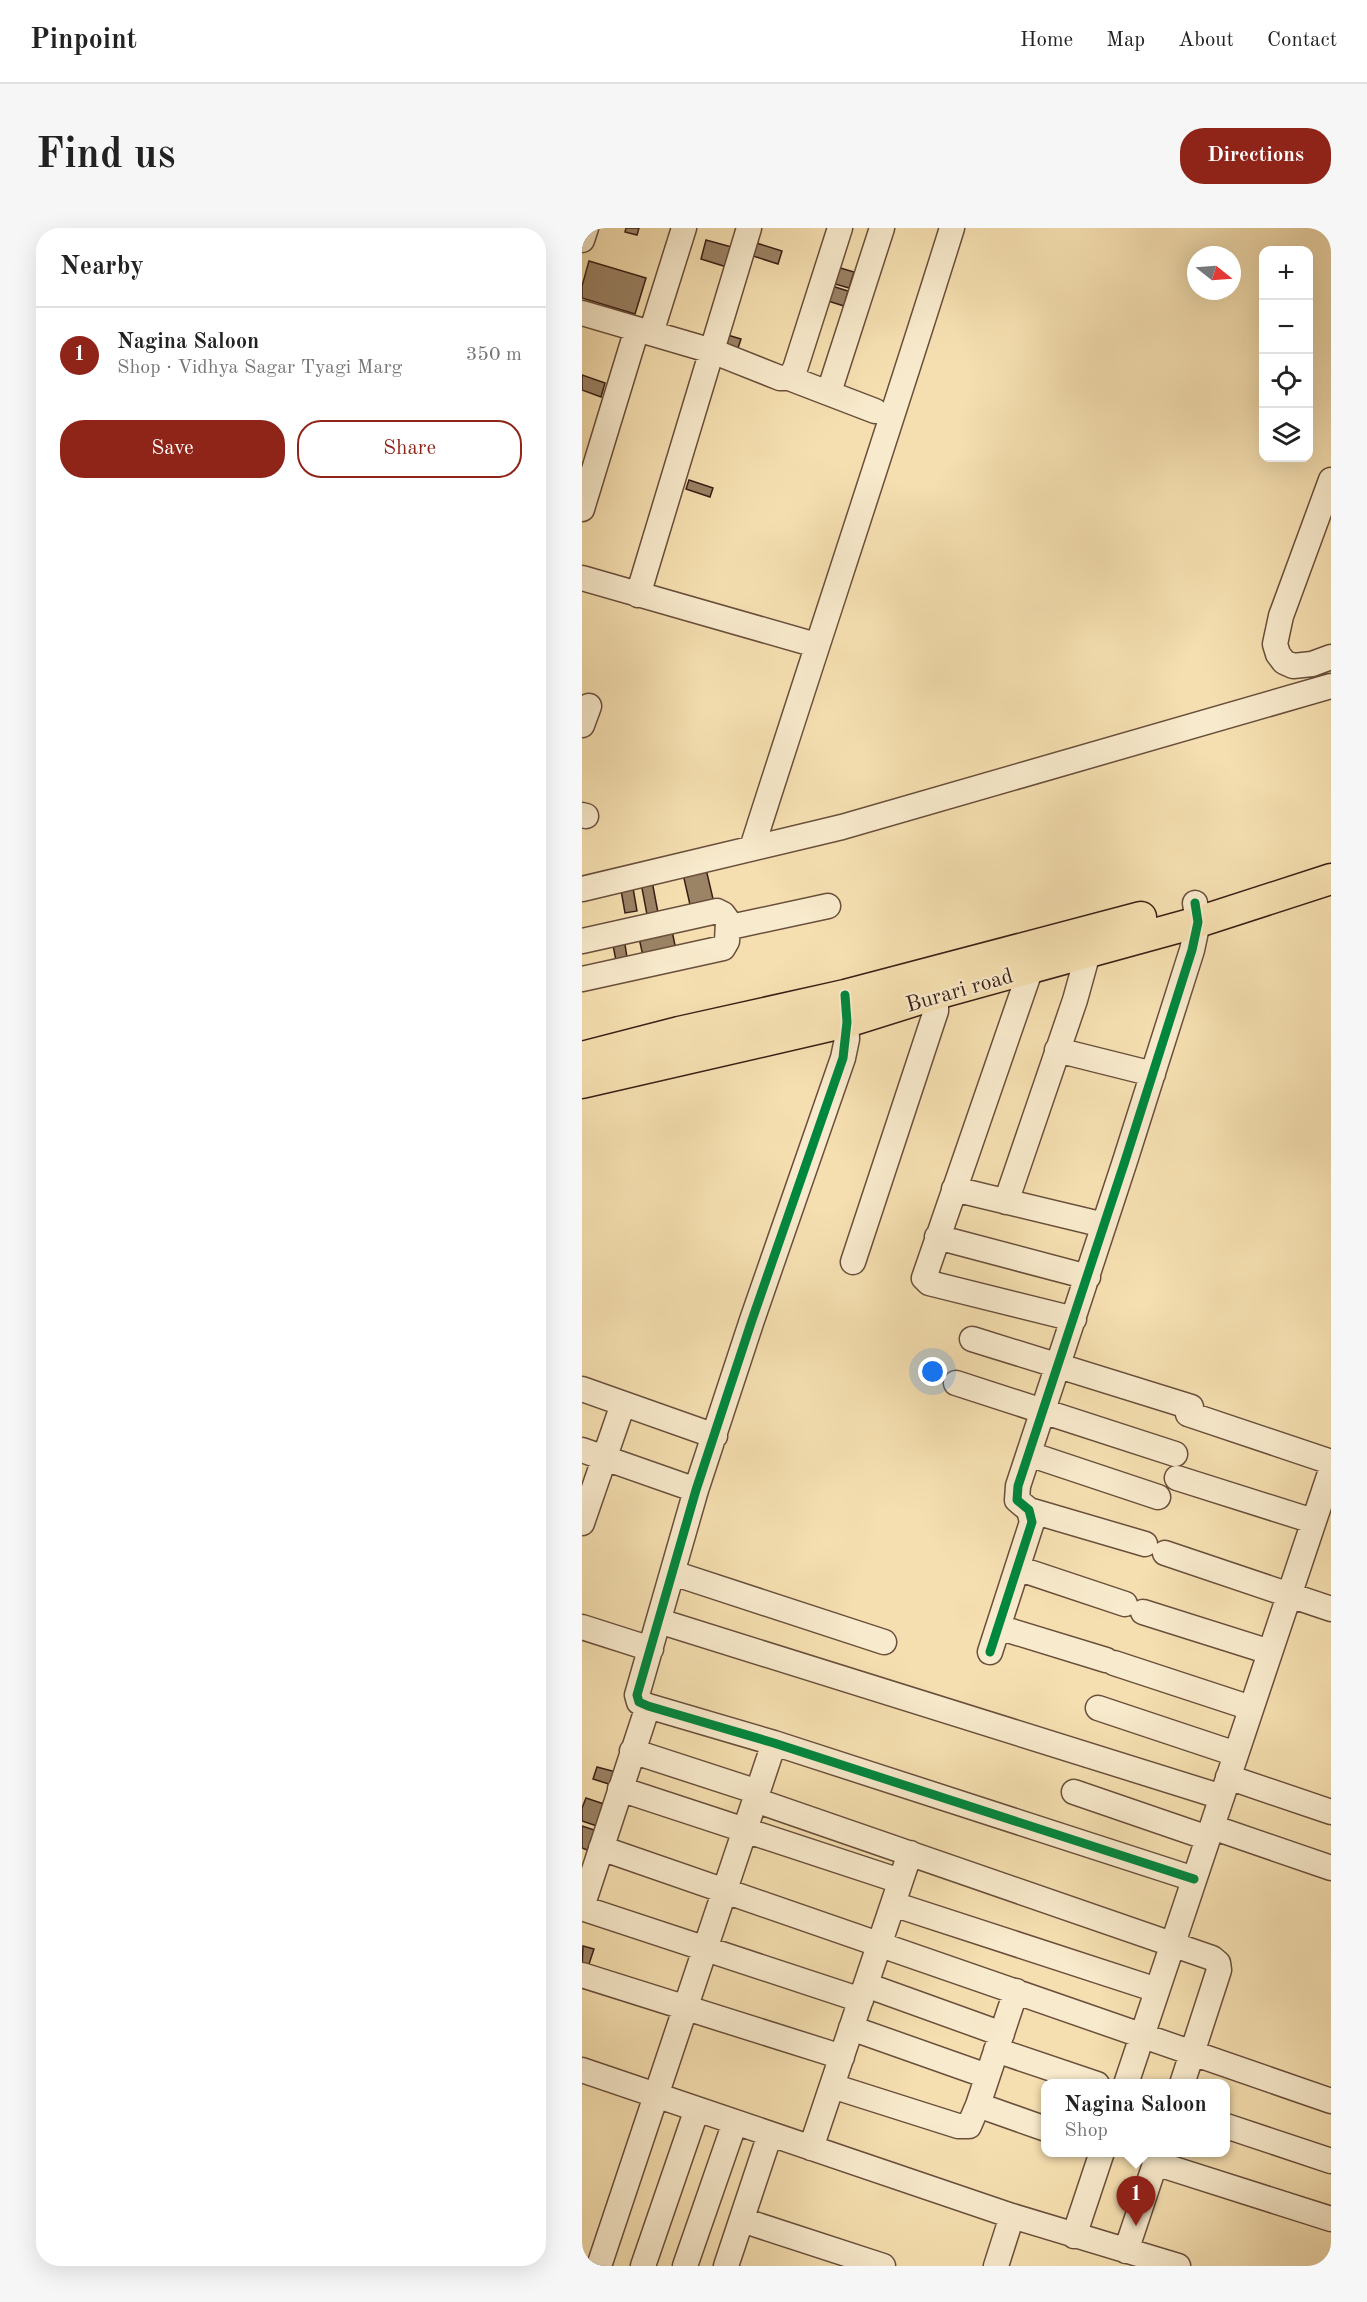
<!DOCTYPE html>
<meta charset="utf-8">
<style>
body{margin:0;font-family:"Old Standard TT",serif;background:#f6f6f6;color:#222}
.controls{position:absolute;right:18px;top:18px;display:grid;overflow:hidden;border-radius:12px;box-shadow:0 6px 24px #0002}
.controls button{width:54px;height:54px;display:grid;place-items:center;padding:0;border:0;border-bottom:2px solid #e0e0e0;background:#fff;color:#222;font:30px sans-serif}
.compass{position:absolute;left:605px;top:18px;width:54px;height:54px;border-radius:50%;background:#fff;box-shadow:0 6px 24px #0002;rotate:107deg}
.you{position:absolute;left:351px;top:1144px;width:21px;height:21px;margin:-15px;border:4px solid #fff;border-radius:50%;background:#1a73e8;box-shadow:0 0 0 9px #1a73e833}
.badge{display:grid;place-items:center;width:39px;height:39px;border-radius:50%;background:#8f2418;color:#fff;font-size:20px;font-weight:700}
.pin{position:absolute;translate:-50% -50px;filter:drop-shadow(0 2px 3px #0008)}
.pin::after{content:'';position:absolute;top:32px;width:21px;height:18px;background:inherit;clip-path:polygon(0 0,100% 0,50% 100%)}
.popup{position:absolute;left:459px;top:1851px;width:189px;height:78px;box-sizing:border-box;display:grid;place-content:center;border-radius:12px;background:#fff;filter:drop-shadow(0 2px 4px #0005);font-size:20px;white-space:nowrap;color:#767676}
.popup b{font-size:22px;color:#222}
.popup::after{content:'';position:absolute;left:50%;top:100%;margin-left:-12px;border:12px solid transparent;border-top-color:#fff}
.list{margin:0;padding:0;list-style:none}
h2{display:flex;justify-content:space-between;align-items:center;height:78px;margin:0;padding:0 24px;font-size:26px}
h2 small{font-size:20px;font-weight:400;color:#767676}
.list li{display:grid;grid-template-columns:39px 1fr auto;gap:18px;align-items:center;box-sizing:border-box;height:96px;padding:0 24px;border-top:2px solid #e0e0e0}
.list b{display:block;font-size:22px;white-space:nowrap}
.list p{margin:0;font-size:20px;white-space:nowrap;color:#767676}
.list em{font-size:20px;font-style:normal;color:#767676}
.actions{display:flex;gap:12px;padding:18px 24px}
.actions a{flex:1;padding:14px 0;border:2px solid #8f2418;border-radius:24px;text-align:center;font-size:21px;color:#8f2418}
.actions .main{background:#8f2418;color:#fff}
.icon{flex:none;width:33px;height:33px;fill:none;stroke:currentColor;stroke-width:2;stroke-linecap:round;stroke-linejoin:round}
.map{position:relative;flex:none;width:749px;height:2038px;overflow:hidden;border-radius:24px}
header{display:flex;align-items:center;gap:36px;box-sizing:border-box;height:84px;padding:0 30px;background:#fff;border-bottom:2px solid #e0e0e0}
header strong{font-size:28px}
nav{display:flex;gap:33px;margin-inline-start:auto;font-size:21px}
.intro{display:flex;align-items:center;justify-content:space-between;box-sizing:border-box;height:144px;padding:0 36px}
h1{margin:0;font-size:42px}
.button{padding:15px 27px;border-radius:24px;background:#8f2418;color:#fff;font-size:21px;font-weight:700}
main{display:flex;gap:36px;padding:0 36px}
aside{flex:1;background:#fff;border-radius:24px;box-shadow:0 6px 24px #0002}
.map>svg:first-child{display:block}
.building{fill:#9b8366;stroke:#3a1f16;stroke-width:1.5}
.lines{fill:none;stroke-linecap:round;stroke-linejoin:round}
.minor-casing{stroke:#694f3c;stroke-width:27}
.major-casing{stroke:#3a1f16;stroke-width:33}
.minor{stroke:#f8eacc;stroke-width:24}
.major{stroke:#f5dfb0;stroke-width:30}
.cycleway-casing{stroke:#f8eacc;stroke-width:13}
.cycleway{stroke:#00873e;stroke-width:9}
.labels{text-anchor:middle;stroke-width:4.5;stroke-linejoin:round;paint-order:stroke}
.street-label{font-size:22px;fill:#3a1f16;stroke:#f8eacc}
</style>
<header>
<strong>Pinpoint</strong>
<nav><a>Home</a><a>Map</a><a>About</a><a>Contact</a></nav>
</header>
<div class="intro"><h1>Find us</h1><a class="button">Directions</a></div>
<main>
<aside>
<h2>Nearby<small></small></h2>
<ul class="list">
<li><span class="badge">1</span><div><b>Nagina Saloon</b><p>Shop · Vidhya Sagar Tyagi Marg</p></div><em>350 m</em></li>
</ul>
<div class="actions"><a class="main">Save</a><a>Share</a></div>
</aside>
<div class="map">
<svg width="749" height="2038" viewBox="0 0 749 2038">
<rect width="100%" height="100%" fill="#f5dfb0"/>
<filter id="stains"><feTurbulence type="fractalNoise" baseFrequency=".00333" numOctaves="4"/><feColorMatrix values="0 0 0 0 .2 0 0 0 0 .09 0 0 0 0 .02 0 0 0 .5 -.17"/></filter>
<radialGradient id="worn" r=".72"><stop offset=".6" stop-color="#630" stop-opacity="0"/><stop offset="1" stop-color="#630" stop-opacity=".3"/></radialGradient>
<!-- building -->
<path class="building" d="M 44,0 L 57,0 L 55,7 L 43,4 Z
M 124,12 L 157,21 L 151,41 L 119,31 Z
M 168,13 L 200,23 L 196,36 L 165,26 Z
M 7,33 L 64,50 L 53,86 L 0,70 L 0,58 Z
M 255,39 L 272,44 L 267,60 L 250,55 Z
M 250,58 L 266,63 L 262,78 L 246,73 Z
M 139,105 L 159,111 L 155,123 L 135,117 Z
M 0,147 L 23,155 L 19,169 L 0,162 Z
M 107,252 L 131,260 L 128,269 L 104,261 Z
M 124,641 L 132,675 L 109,681 L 101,646 Z
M 70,653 L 77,690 L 66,692 L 59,655 Z
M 51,660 L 55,683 L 43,685 L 39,662 Z
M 89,698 L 95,727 L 62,733 L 56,705 Z
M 42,710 L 46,736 L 35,738 L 30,712 Z
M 15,1539 L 34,1544 L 30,1557 L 11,1551 Z
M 4,1570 L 22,1576 L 15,1598 L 0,1593 L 0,1580 Z
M 0,1598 L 15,1603 L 8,1623 L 0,1620 Z
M 1,1718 L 12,1721 L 5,1742 L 0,1741 Z"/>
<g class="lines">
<!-- minor casing -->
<g class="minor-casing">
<path id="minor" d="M 0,12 L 4,0
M 0,85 L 130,123 L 198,150 L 207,150 L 213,141 L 258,0
M 69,105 L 102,0
M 207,150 L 293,183
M 247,164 L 300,0
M 749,252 L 699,388 L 693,416 L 696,426 L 702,434 L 711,438 L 730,436 L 749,429
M 0,281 L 55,101
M 0,350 L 234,417
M 56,367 L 167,0
M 0,497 L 7,478
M 0,587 L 4,588
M 170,620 C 236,413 305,208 370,0
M 0,661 L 260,599 L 749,458
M 0,713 L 135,683 L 141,686 L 149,697 L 153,698 L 246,678
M 449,740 L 342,1050 L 347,1055 L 492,1091
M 0,751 L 141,720 L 145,713 L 146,694
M 264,779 L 265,811 L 261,830 L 170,1092 L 114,1262 L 55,1467 L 57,1474 L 66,1478 L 192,1515 L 612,1651
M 475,822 L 571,846
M 372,961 L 522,997
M 424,974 L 493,772 L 506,725
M 355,1009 L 506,1049
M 271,1034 L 349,798 L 354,783 L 354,750
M 390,1111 L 609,1179 L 606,1186 L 749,1234
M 374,1155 L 593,1226
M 0,1161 L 133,1208
M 0,1222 L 114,1262
M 447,1226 L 576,1269
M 595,1250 L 731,1293
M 447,1282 L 563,1316
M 0,1295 L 41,1176
M 583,1325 L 749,1381
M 435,1340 L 543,1376
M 91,1345 L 302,1414
M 561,1384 L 688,1424
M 77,1393 L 640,1569
M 0,1399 L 69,1421
M 416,1399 L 524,1432
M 408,1424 L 450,1294 L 447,1282 L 435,1272 L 436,1258 L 543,933 L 610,722 L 616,694 L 613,675
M 532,1435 L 669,1480
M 516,1480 L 654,1526
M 50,1523 L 176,1564
M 646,1549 L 749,1584
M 38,1561 L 318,1653
M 492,1564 L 626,1610
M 173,1572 L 630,1730 L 636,1735 L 637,1742 L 600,1856
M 630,1599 L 749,1640
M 19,1620 L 749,1873
M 311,1676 L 575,1762
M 0,1679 L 66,1478
M 0,1680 L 279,1772
M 0,1747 L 260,1829
M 284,1757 L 420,1806
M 269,1800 L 405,1848
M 414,1822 L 515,1856
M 0,1842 L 430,1988 L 596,2038
M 544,1856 L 749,1242
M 250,1858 L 376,1898 L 387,1898 L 396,1877 L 434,1763
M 396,1877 L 464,1901
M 644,1898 L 749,1933
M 229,1920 L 328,1625
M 573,1935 L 749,1991
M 160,1992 L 301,2038
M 492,2008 L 520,1924
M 544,2023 L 577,1924
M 17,2038 L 192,1515
M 61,2038 L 115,1881
M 103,2038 L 153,1894
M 144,2038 L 188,1906
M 414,2038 L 430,1988"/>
</g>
<!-- major casing -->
<g class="major-casing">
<path id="major" d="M 0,829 L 97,804 L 263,767 L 559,689
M 0,855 L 265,794 L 354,766 L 616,694 L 749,651"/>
</g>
<!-- minor -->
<use href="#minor" class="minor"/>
<!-- major -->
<use href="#major" class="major"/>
<!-- cycleway casing -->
<g class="cycleway-casing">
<path id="cycleway" d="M 263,767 L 265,794 L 261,830 L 170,1092 L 114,1262 L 55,1467 L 57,1474 L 66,1478 L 192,1515 L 612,1651
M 408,1424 L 450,1294 L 447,1282 L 435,1272 L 436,1258 L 543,933 L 610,722 L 616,694 L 613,675"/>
</g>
<!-- cycleway -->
<use href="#cycleway" class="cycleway"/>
</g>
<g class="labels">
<!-- street labels -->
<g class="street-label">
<text transform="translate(377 761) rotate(-16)" y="8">Burari road</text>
</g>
</g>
<rect width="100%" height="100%" filter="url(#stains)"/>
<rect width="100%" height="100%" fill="url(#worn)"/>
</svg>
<div class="controls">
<button>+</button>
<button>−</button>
<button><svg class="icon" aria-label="locate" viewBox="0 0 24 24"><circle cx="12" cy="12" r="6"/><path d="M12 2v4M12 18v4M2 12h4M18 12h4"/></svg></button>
<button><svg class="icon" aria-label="layers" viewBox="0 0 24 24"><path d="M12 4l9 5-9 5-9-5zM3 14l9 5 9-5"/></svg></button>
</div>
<svg class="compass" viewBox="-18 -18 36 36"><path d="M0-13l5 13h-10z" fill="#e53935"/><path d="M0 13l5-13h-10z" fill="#767676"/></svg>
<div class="you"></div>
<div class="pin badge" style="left:554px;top:1998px">1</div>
<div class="popup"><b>Nagina Saloon</b>Shop</div>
</div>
</main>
